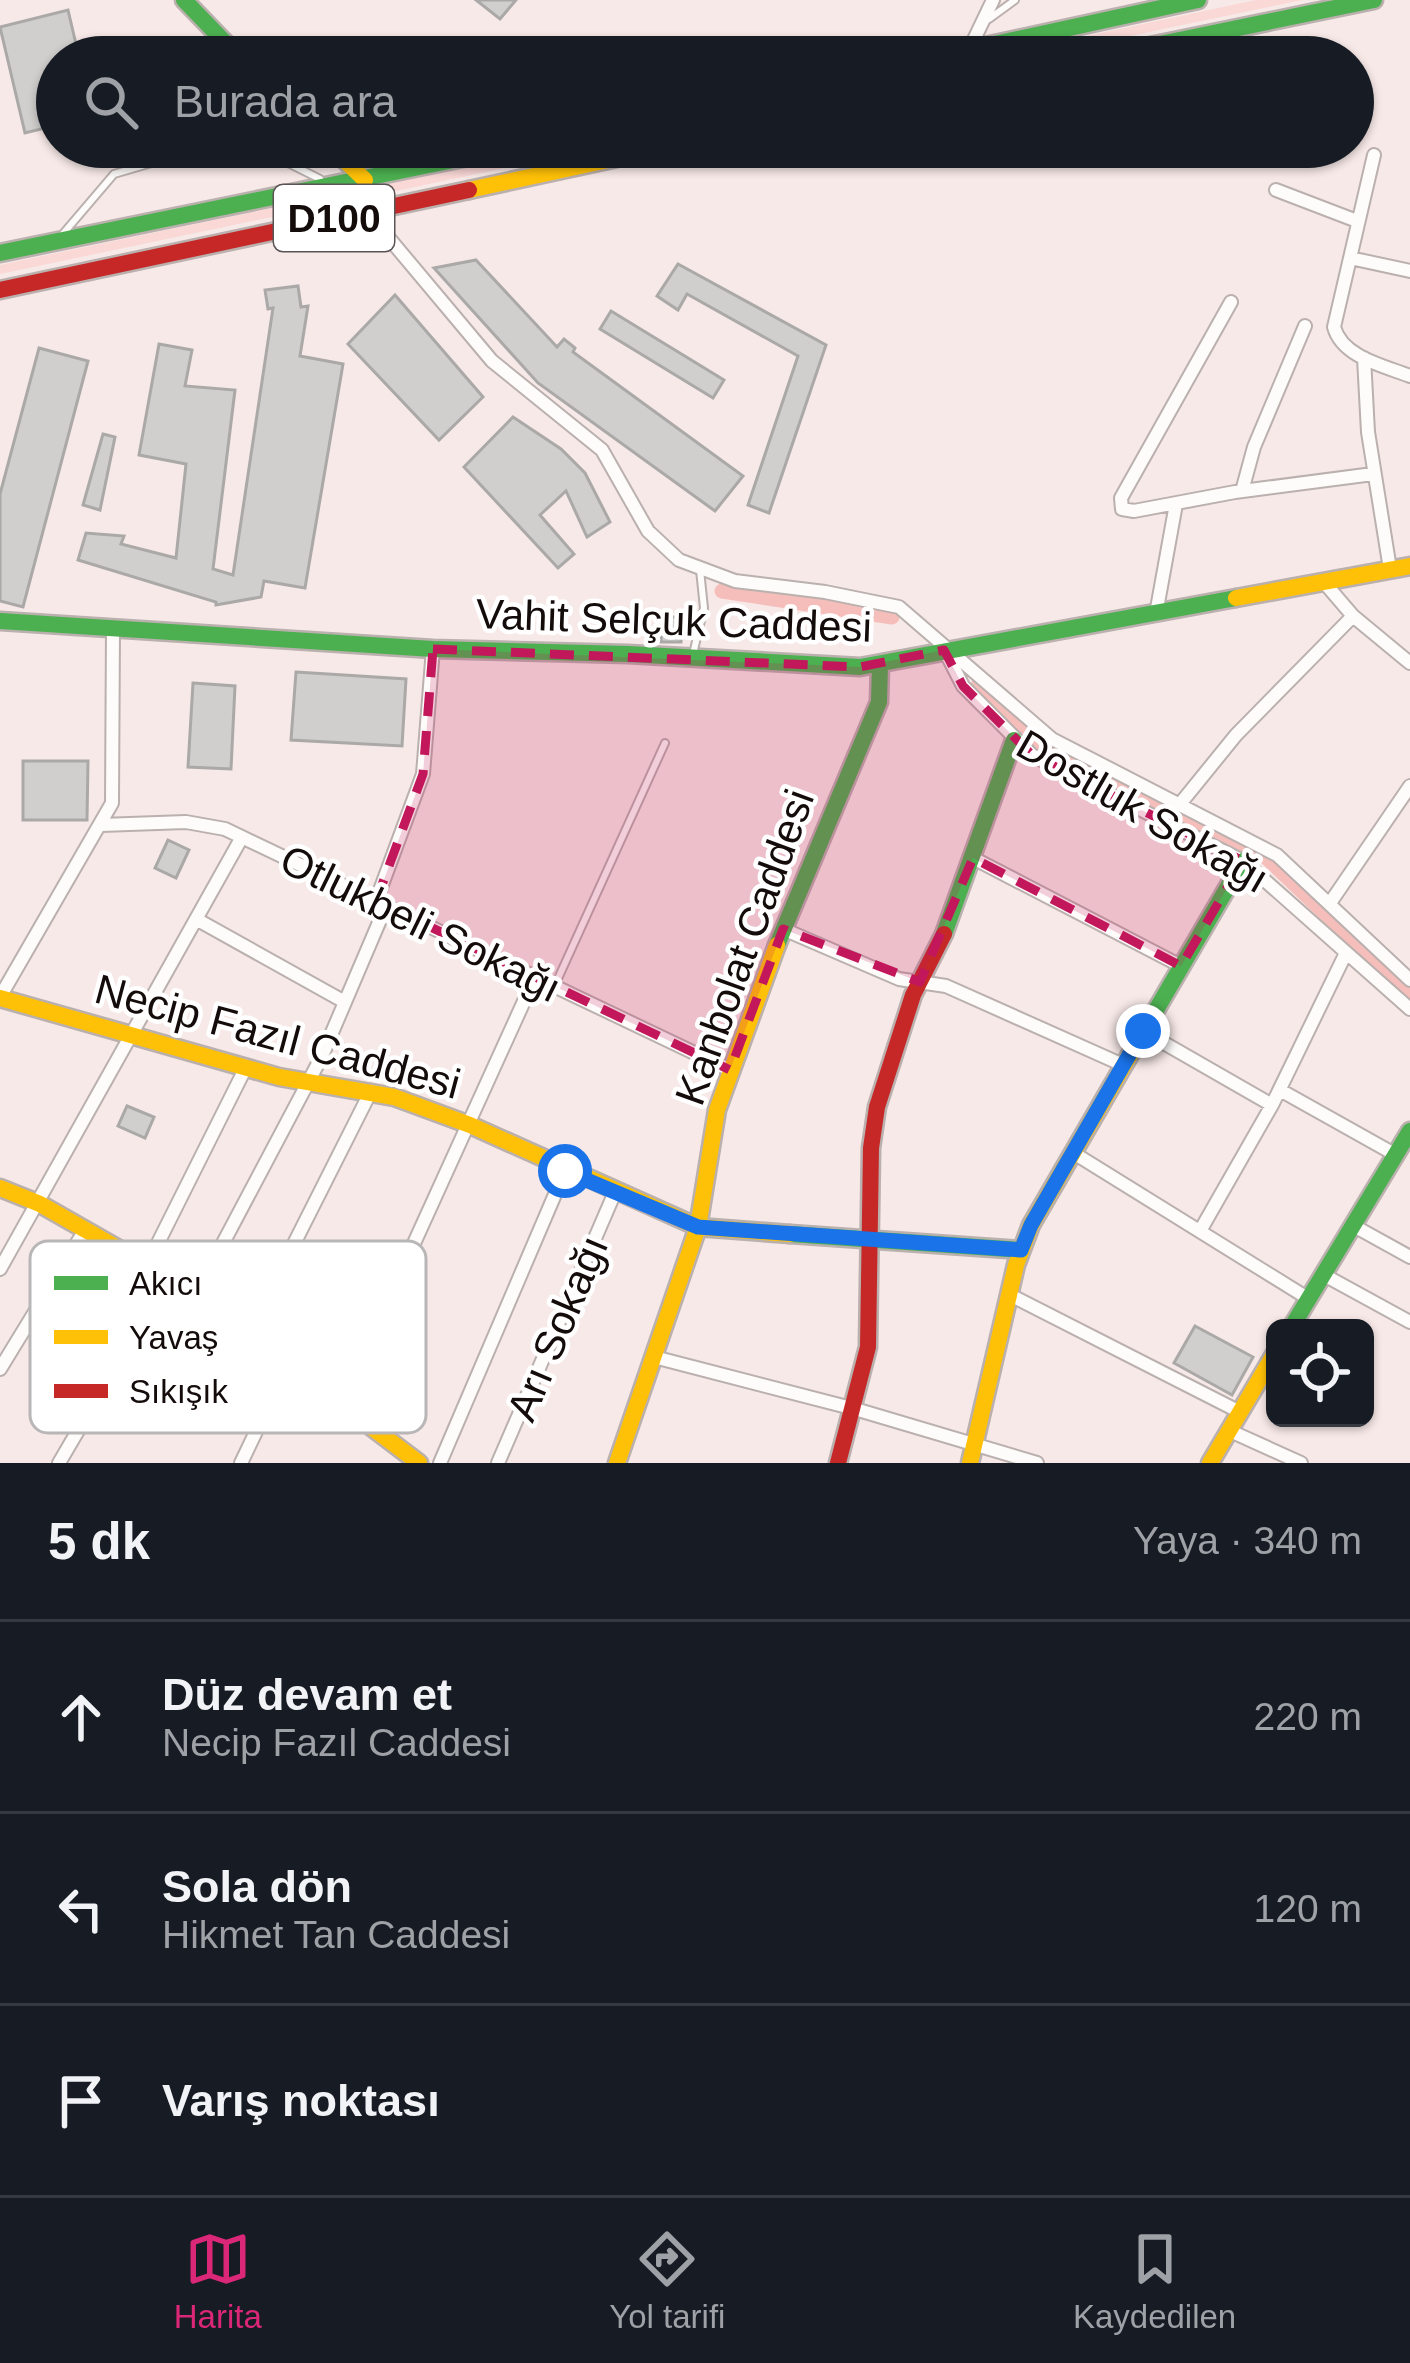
<!DOCTYPE html>
<html lang="tr">
<meta charset="utf-8">
<style>
body{margin:0;font-family:Arial,sans-serif;background:#20242c;color:#f1f3f6}
.controls{position:absolute;right:36px;bottom:36px;display:grid;overflow:hidden;border-radius:18px;box-shadow:0 3px 9px #0004}
.controls button{width:108px;height:108px;display:grid;place-items:center;padding:0;border:0;border-bottom:3px solid #363941;background:#171b24;color:#f1f3f6;font:60px sans-serif}
.stop{position:absolute;width:36px;height:36px;margin:-27px;border:9px solid #1a73e8;border-radius:50%;background:#fff}
.stop.end{background:#1a73e8;border-color:#fff;box-shadow:0 3px 12px #0008}
.list{margin:0;padding:0;list-style:none}
h2{display:flex;justify-content:space-between;align-items:center;height:156px;margin:0;padding:0 48px;font-size:51px}
h2 small{font-size:39px;font-weight:400;color:#9ea1a6}
.list li{display:grid;grid-template-columns:78px 1fr auto;gap:36px;align-items:center;box-sizing:border-box;height:192px;padding:0 48px;border-top:3px solid #363941}
.list b{display:block;font-size:45px;white-space:nowrap}
.list p{margin:0;font-size:39px;white-space:nowrap;color:#9ea1a6}
.list em{font-size:39px;font-style:normal;color:#9ea1a6}
.icon{flex:none;width:66px;height:66px;fill:none;stroke:currentColor;stroke-width:2;stroke-linecap:round;stroke-linejoin:round}
.map{position:relative;flex:none;width:1410px;height:1463px;overflow:hidden}
.search{position:absolute;background:#171b24;box-shadow:0 3px 9px #0004;left:36px;right:36px;top:36px;height:132px;display:flex;align-items:center;gap:30px;box-sizing:border-box;padding:0 42px;border-radius:66px;color:#9ea1a6;font-size:45px}
.sheet{height:732px;background:#171b24}
nav{display:flex;justify-content:space-around;align-items:center;box-sizing:border-box;height:168px;border-top:3px solid #363941;background:#171b24;font-size:33px;color:#9ea1a6}
nav a{display:grid;justify-items:center;gap:6px}
nav .on{color:#db2777}
.map>svg:first-child{display:block}
.green{fill:#f9d8d6}
.lines{fill:none;stroke-linecap:round;stroke-linejoin:round}
.canal{stroke:#f6bebb;stroke-width:15}
.building{fill:#d0cfce;stroke:#aaa9a8;stroke-width:3}
.lane-casing{stroke:#bab0ae;stroke-width:10}
.street-casing{stroke:#bab0ae;stroke-width:16}
.fast-casing{stroke:#bab0ae;stroke-width:21}
.slow-casing{stroke:#bab0ae;stroke-width:21}
.jam-casing{stroke:#bab0ae;stroke-width:21}
.lane{stroke:#fefcfb;stroke-width:6}
.street{stroke:#fefcfb;stroke-width:12}
.fast{stroke:#4caf50;stroke-width:16}
.slow{stroke:#ffc107;stroke-width:16}
.jam{stroke:#c62828;stroke-width:16}
.route{stroke:#1a73e8;stroke-width:15}
.marked{fill:#c2185b;fill-opacity:0.2;stroke:#c2185b;stroke-width:9;stroke-dasharray:24 15;stroke-linejoin:round}
.labels{text-anchor:middle;stroke-width:9;stroke-linejoin:round;paint-order:stroke}
.shield{fill:#fff;stroke:#5a5454;stroke-width:3}
.shield-label{font-size:39px;font-weight:bold;fill:#140b0b}
.street-label{font-size:42px;fill:#140b0b;stroke:#fff}
.key{fill:#fff;stroke:#b8b6b6;stroke-width:3}
.key-label{font-size:33px;fill:#140b0b}
</style>
<div class="map">
<svg width="1410" height="1463" viewBox="0 0 1410 1463">
<rect width="100%" height="100%" fill="#f7e9e7"/>
<!-- green -->
<path class="green" d="M 1256,0 L 1302,0 L 1030,57 L 988,57 Z
M 562,147 L 605,147 L 0,274 L 0,265 Z"/>
<g class="lines">
<!-- canal -->
<path class="canal" d="M 313,147 L 324,159
M 722,591 L 892,617
M 978,686 L 1043,745 L 1266,857 L 1410,994"/>
</g>
<!-- building -->
<path class="building" d="M 476,0 L 516,0 L 500,19 Z
M 68,10 L 79,57 L 57,57 L 57,125 L 25,133 L 0,27 Z
M 476,260 L 557,347 L 564,339 L 575,348 L 573,352 L 743,476 L 715,511 L 538,383 L 434,268 Z
M 678,264 L 826,345 L 769,513 L 748,505 L 798,356 L 687,294 L 678,310 L 657,296 Z
M 298,286 L 301,307 L 308,306 L 300,356 L 343,364 L 305,588 L 264,581 L 261,597 L 216,605 L 216,602 L 78,560 L 86,533 L 124,536 L 121,544 L 176,558 L 186,464 L 139,455 L 159,344 L 192,350 L 185,386 L 235,390 L 213,569 L 233,575 L 273,308 L 268,309 L 265,290 Z
M 395,295 L 483,397 L 439,440 L 348,344 Z
M 611,311 L 724,380 L 713,398 L 600,329 Z
M 39,348 L 88,361 L 23,607 L 0,601 L 0,494 Z
M 513,417 L 561,449 L 585,473 L 610,522 L 587,537 L 566,491 L 540,515 L 574,554 L 558,568 L 464,467 Z
M 103,434 L 115,437 L 100,510 L 83,505 Z
M 662,617 L 681,617 L 681,642 L 661,642 Z
M 296,672 L 406,679 L 402,746 L 291,740 Z
M 193,683 L 235,686 L 231,769 L 188,767 Z
M 23,761 L 88,761 L 87,820 L 23,820 Z
M 168,840 L 189,850 L 176,878 L 155,868 Z
M 127,1106 L 154,1117 L 145,1138 L 118,1126 Z
M 1195,1326 L 1253,1357 L 1232,1395 L 1174,1363 Z"/>
<g class="lines">
<!-- lane casing -->
<g class="lane-casing">
<path id="lane" d="M 989,19 L 1015,0
M 256,147 L 320,179
M 62,235 L 114,174 L 206,147
M 693,654 L 704,608 L 700,570
M 556,983 L 665,743"/>
</g>
<!-- street casing -->
<g class="street-casing">
<path id="street" d="M 969,50 L 993,0
M 1374,155 L 1334,327 C 1342,357 1384,366 1410,376
M 1276,190 L 1357,221
M 367,212 L 492,361 L 602,450 L 648,531 L 679,560 L 735,581 L 825,592 L 899,607 L 1052,739 L 1277,855 L 1410,980
M 1350,258 L 1410,271
M 1231,302 L 1121,498 L 1122,509 L 1134,511 L 1235,492 L 1373,474
M 1364,358 L 1368,432 L 1390,569
M 1242,491 L 1254,447 L 1305,326
M 1323,581 L 1353,616 L 1410,663
M 1156,614 L 1176,504
M 945,651 L 963,686 L 1032,755 L 1243,861 L 1410,1009
M 1180,804 L 1236,735 L 1353,616
M 101,825 L 186,822 L 225,829 L 730,1070
M 973,858 L 1181,966
M 376,901 L 423,774 L 433,649
M 1330,903 L 1410,786
M 196,919 L 343,1001
M 783,929 L 899,979 L 946,986 L 1123,1065
M 0,997 L 112,803 L 113,629
M 1143,1031 L 1272,1105
M 1280,1090 L 1396,1155
M 1072,1152 L 1309,1299
M 1354,1226 L 1410,1257
M 1200,1231 L 1272,1105 L 1345,955
M 147,1265 L 246,1067
M 0,1269 L 242,837
M 1324,1275 L 1410,1322
M 1010,1295 L 1238,1411
M 194,1298 L 322,1056 L 386,906
M 245,1341 L 371,1091
M 654,1357 L 855,1409 L 1037,1463
M 0,1369 L 85,1230
M 341,1404 L 535,977
M 1228,1430 L 1301,1463
M 59,1463 L 168,1277
M 241,1463 L 286,1369
M 440,1463 L 565,1171
M 498,1463 L 615,1192"/>
</g>
<!-- fast casing -->
<g class="fast-casing">
<path id="fast" d="M 184,0 L 239,57
M 935,57 L 1198,0
M 1097,57 L 1374,0
M 0,253 L 516,147
M 0,621 L 433,649 L 628,654 L 860,667 L 1236,598
M 944,934 L 1014,740
M 777,945 L 879,702 L 880,665
M 1135,1046 L 1243,861
M 790,1234 L 1021,1250
M 1291,1328 L 1410,1131"/>
</g>
<!-- slow casing -->
<g class="slow-casing">
<path id="slow" d="M 331,147 L 365,180
M 469,190 L 668,147
M 1236,598 L 1410,566
M 0,998 L 279,1077 L 394,1097 L 470,1125 L 698,1227 L 790,1234
M 0,1188 L 40,1204 L 168,1277 L 245,1341 L 341,1404 L 419,1463
M 617,1463 L 698,1227 L 717,1110 L 777,945
M 970,1463 L 1016,1265 L 1031,1225 L 1135,1046
M 1210,1463 L 1275,1353"/>
</g>
<!-- jam casing -->
<g class="jam-casing">
<path id="jam" d="M 0,290 L 469,190
M 838,1463 L 868,1347 L 871,1148 L 877,1107 L 913,995 L 944,934"/>
</g>
<!-- lane -->
<use href="#lane" class="lane"/>
<!-- street -->
<use href="#street" class="street"/>
<!-- fast -->
<use href="#fast" class="fast"/>
<!-- slow -->
<use href="#slow" class="slow"/>
<!-- jam -->
<use href="#jam" class="jam"/>
</g>
<g class="lines">
<!-- route -->
<path class="route" d="M 565,1171 L 698,1227 L 1021,1250 L 1031,1225 L 1143,1031"/>
</g>
<!-- marked area -->
<path class="marked" d="M 433,649 L 860,667 L 944,650 L 963,686 L 1032,755 L 1243,861 L 1181,966 L 973,858 L 920,982 L 783,929 L 730,1070 L 376,901 L 423,774 Z"/>
<g class="labels">
<!-- shield labels -->
<rect class="shield" x="274" y="185" width="120" height="66" rx="9"/>
<g class="shield-label">
<text x="334" y="232">D100</text>
</g>
<!-- street labels -->
<g class="street-label">
<text transform="translate(674 620) rotate(2)" y="15">Vahit Selçuk Caddesi</text>
<text transform="translate(1143 811) rotate(30)" y="15">Dostluk Sokağı</text>
<text transform="translate(421 923) rotate(26)" y="15">Otlukbeli Sokağı</text>
<text transform="translate(744 947) rotate(-70)" y="15">Kanbolat Caddesi</text>
<text transform="translate(278 1036) rotate(15)" y="15">Necip Fazıl Caddesi</text>
<text transform="translate(557 1328) rotate(-67)" y="15">Arı Sokağı</text>
</g>
</g>
<!-- legend -->
<rect x="30" y="1241" width="396" height="192" rx="18" class="key"/>
<rect x="54" y="1276" width="54" height="14" fill="#4caf50"/>
<rect x="54" y="1330" width="54" height="14" fill="#ffc107"/>
<rect x="54" y="1384" width="54" height="14" fill="#c62828"/>
<g class="key-label">
<text x="129" y="1295">Akıcı</text>
<text x="129" y="1349">Yavaş</text>
<text x="129" y="1403">Sıkışık</text>
</g>
</svg>
<div class="controls">
<button><svg class="icon" aria-label="locate" viewBox="0 0 24 24"><circle cx="12" cy="12" r="6"/><path d="M12 2v4M12 18v4M2 12h4M18 12h4"/></svg></button>
</div>
<div class="stop" style="left:565px;top:1171px"></div>
<div class="stop end" style="left:1143px;top:1031px"></div>
<div class="search"><svg class="icon" aria-label="search" viewBox="0 0 24 24"><circle cx="10" cy="10" r="6"/><path d="M15 15l6 6"/></svg>Burada ara</div>
</div>
<section class="sheet">
<h2>5 dk<small>Yaya · 340 m</small></h2>
<ul class="list">
<li><svg class="icon" aria-label="ahead" viewBox="0 0 24 24"><path d="M12 20V5M6 11l6-6 6 6"/></svg><div><b>Düz devam et</b><p>Necip Fazıl Caddesi</p></div><em>220 m</em></li>
<li><svg class="icon" aria-label="left" viewBox="0 0 24 24"><path d="M17 20v-9H6M10 6l-5 5 5 5"/></svg><div><b>Sola dön</b><p>Hikmet Tan Caddesi</p></div><em>120 m</em></li>
<li><svg class="icon" aria-label="arrive" viewBox="0 0 24 24"><path d="M6 21V4h12l-3 4 3 4H6"/></svg><div><b>Varış noktası</b></div></li>
</ul>
</section>
<nav>
<a class="on"><svg class="icon" aria-label="map" viewBox="0 0 24 24"><path d="M3 6l6-2 6 2 6-2v14l-6 2-6-2-6 2zM9 4v14M15 6v14"/></svg>Harita</a>
<a><svg class="icon" aria-label="directions" viewBox="0 0 24 24"><path d="M12 3l9 9-9 9-9-9zM9 14v-3h6M13 9l2 2-2 2"/></svg>Yol tarifi</a>
<a><svg class="icon" aria-label="saved" viewBox="0 0 24 24"><path d="M7 4h10v16l-5-4-5 4z"/></svg>Kaydedilen</a>
</nav>
